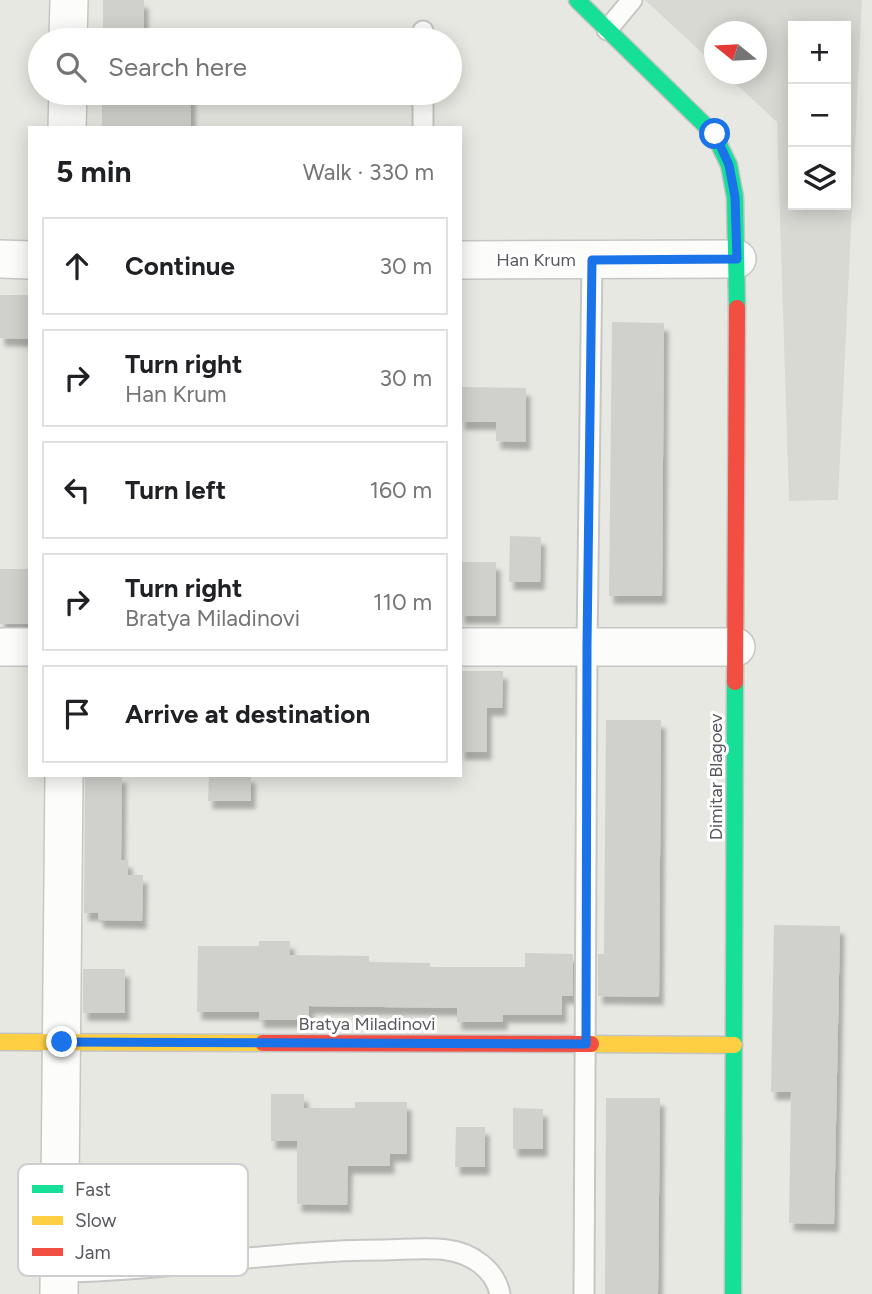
<!DOCTYPE html>
<meta charset="utf-8">
<style>
body{margin:0;font-family:Figtree,sans-serif;background:#f2f2f2;color:#202124}
.controls{position:absolute;right:21px;top:21px;display:grid;overflow:hidden;border-radius:0px;box-shadow:0 4px 18px #0003}
.controls button{width:63px;height:63px;display:grid;place-items:center;padding:0;border:0;border-bottom:2px solid #e0e0e0;background:#fff;color:#202124;font:35px sans-serif}
.compass{position:absolute;left:704px;top:21px;width:63px;height:63px;border-radius:50%;background:#fff;box-shadow:0 4px 18px #0003;rotate:288deg}
.stop{position:absolute;width:21px;height:21px;margin:-16px;border:5px solid #1a73e8;border-radius:50%;background:#fff}
.stop.end{background:#1a73e8;border-color:#fff;box-shadow:0 2px 7px #0008}
.list{margin:0;padding:0;list-style:none}
h2{display:flex;justify-content:space-between;align-items:center;height:91px;margin:0;padding:0 28px;font-size:30px}
h2 small{font-size:23px;font-weight:400;color:#757577}
.list li{display:grid;grid-template-columns:46px 1fr auto;gap:21px;align-items:center;box-sizing:border-box;height:98px;margin:0 14px 14px;padding:0 14px;border:2px solid #e0e0e0;border-radius:0px}
.list b{display:block;font-size:26px;white-space:nowrap}
.list p{margin:0;font-size:23px;white-space:nowrap;color:#757577}
.list em{font-size:23px;font-style:normal;color:#757577}
.icon{flex:none;width:38px;height:38px;fill:none;stroke:currentColor;stroke-width:2;stroke-linecap:round;stroke-linejoin:round}
.map{position:relative;flex:none;width:872px;height:1294px;overflow:hidden}
.search{position:absolute;background:#fff;box-shadow:0 4px 18px #0003;left:28px;top:28px;width:434px;height:77px;display:flex;align-items:center;gap:18px;box-sizing:border-box;padding:0 24px;border-radius:38px;color:#757577;font-size:26px}
.panel{position:absolute;background:#fff;box-shadow:0 4px 18px #0003;left:28px;top:126px;width:434px;height:651px;border-radius:0px}
.map>svg:first-child{display:block}
.industrial{fill:#d9d9d4;fill-rule:evenodd}
.building{fill:#d0d0cc;filter:url(#shadow)}
.lines{fill:none;stroke-linecap:round;stroke-linejoin:round}
.lane-casing{stroke:#c6c6c5;stroke-width:23}
.street-casing{stroke:#c6c6c5;stroke-width:40}
.fast-casing{stroke:#c4c4c4;stroke-width:19}
.slow-casing{stroke:#c4c4c4;stroke-width:19}
.jam-casing{stroke:#c4c4c4;stroke-width:19}
.lane{stroke:#fcfcfb;stroke-width:19}
.street{stroke:#fcfcfb;stroke-width:37}
.fast{stroke:#16e098;stroke-width:16}
.slow{stroke:#ffcf43;stroke-width:16}
.jam{stroke:#f24e42;stroke-width:16}
.route{stroke:#1a73e8;stroke-width:9}
.labels{text-anchor:middle;stroke-width:6;stroke-linejoin:round;paint-order:stroke}
.street-label{font-size:18px;fill:#595a60;stroke:#fff}
.key{fill:#fff;stroke:#cdcecf;stroke-width:2}
.key-label{font-size:19px;fill:#595a60}
</style>
<div class="map">
<svg width="872" height="1294" viewBox="0 0 872 1294">
<defs>
<filter id="shadow"><feDropShadow dx="4.5" dy="8" stdDeviation="2" flood-color="#0004"/></filter>
</defs>
<rect width="100%" height="100%" fill="#e8e8e3"/>
<!-- industrial -->
<path class="industrial" d="M 645,0 L 862,0 L 838,500 L 789,501 L 777,122 L 725,74 L 756,74 L 756,32 L 714,32 L 714,64 ZM 793,26 L 846,26 L 846,205 L 793,205 Z"/>
<!-- building -->
<path class="building" d="M 103,0 L 144,0 L 144,40 L 103,40 Z
M 102,93 L 191,93 L 191,128 L 102,128 Z
M 0,295 L 30,295 L 30,339 L 0,338 Z
M 612,322 L 664,323 L 662,596 L 609,596 Z
M 460,387 L 526,388 L 526,442 L 496,441 L 496,422 L 460,422 Z
M 510,536 L 541,537 L 540,582 L 509,582 Z
M 460,562 L 496,562 L 496,616 L 460,616 Z
M 0,569 L 30,569 L 30,624 L 0,624 Z
M 460,671 L 503,671 L 502,708 L 487,708 L 487,752 L 460,752 Z
M 606,720 L 661,720 L 659,997 L 598,996 L 598,954 L 604,954 Z
M 85,775 L 122,775 L 121,860 L 128,860 L 128,875 L 143,875 L 142,921 L 99,920 L 98,913 L 84,913 Z
M 209,775 L 251,775 L 251,801 L 208,801 Z
M 774,925 L 840,926 L 834,1224 L 789,1223 L 791,1092 L 771,1092 Z
M 259,941 L 290,941 L 290,955 L 369,956 L 369,962 L 430,963 L 430,967 L 525,967 L 525,953 L 573,954 L 573,996 L 562,996 L 562,1015 L 503,1015 L 503,1022 L 457,1022 L 457,1008 L 309,1006 L 309,1020 L 259,1020 L 259,1012 L 197,1012 L 198,946 L 259,946 Z
M 83,969 L 125,969 L 125,1013 L 83,1013 Z
M 271,1094 L 304,1094 L 304,1108 L 355,1108 L 355,1102 L 407,1102 L 407,1154 L 390,1154 L 390,1166 L 348,1166 L 347,1205 L 297,1204 L 297,1141 L 271,1141 Z
M 606,1098 L 660,1098 L 658,1294 L 605,1294 Z
M 513,1108 L 543,1109 L 543,1149 L 513,1149 Z
M 456,1127 L 485,1127 L 485,1167 L 455,1167 Z"/>
<g class="lines">
<!-- lane casing -->
<g class="lane-casing">
<path id="lane" d="M 607,30 L 632,0
M 423,40 L 423,31
M 379,93 L 423,94
M 423,128 L 423,93
M 59,1272 C 168,1271 275,1250 383,1250 C 403,1250 426,1247 447,1250 C 471,1253 495,1269 500,1294
M 584,1294 L 587,646 L 592,260"/>
</g>
<!-- street casing -->
<g class="street-casing">
<path id="street" d="M 68,40 L 69,0
M 67,128 L 68,93
M 0,259 L 30,260
M 460,260 L 737,259
M 0,647 L 30,647
M 460,647 L 736,647
M 59,1294 L 64,775"/>
</g>
<!-- fast casing -->
<g class="fast-casing">
<path id="fast" d="M 577,0 L 714,134 L 729,165 L 735,197 L 737,308
M 733,1294 L 735,682"/>
</g>
<!-- slow casing -->
<g class="slow-casing">
<path id="slow" d="M 0,1042 L 263,1043
M 591,1044 L 734,1045"/>
</g>
<!-- jam casing -->
<g class="jam-casing">
<path id="jam" d="M 735,682 L 737,308
M 263,1043 L 591,1044"/>
</g>
<!-- lane -->
<use href="#lane" class="lane"/>
<!-- street -->
<use href="#street" class="street"/>
<!-- fast -->
<use href="#fast" class="fast"/>
<!-- slow -->
<use href="#slow" class="slow"/>
<!-- jam -->
<use href="#jam" class="jam"/>
</g>
<g class="lines">
<!-- route -->
<path class="route" d="M 62,1042 L 586,1044 L 587,646 L 592,260 L 737,259 L 735,197 L 729,165 L 715,134"/>
</g>
<g class="labels">
<!-- street labels -->
<g class="street-label">
<text x="536" y="266">Han Krum</text>
<text transform="translate(716 777) rotate(-90)" y="6">Dimitar Blagoev</text>
<text x="367" y="1030">Bratya Miladinovi</text>
</g>
</g>
<!-- legend -->
<rect x="18" y="1164" width="230" height="112" rx="10" class="key"/>
<rect x="32" y="1185" width="31" height="8" fill="#16e098"/>
<rect x="32" y="1216" width="31" height="9" fill="#ffcf43"/>
<rect x="32" y="1248" width="31" height="8" fill="#f24e42"/>
<g class="key-label">
<text x="75" y="1196">Fast</text>
<text x="75" y="1227">Slow</text>
<text x="75" y="1259">Jam</text>
</g>
</svg>
<div class="controls">
<button>+</button>
<button>−</button>
<button><svg class="icon" aria-label="layers" viewBox="0 0 24 24"><path d="M12 4l9 5-9 5-9-5zM3 14l9 5 9-5"/></svg></button>
</div>
<svg class="compass" viewBox="-18 -18 36 36"><path d="M0-13l5 13h-10z" fill="#e53935"/><path d="M0 13l5-13h-10z" fill="#757577"/></svg>
<div class="stop" style="left:715px;top:134px"></div>
<div class="stop end" style="left:62px;top:1042px"></div>
<div class="search"><svg class="icon" aria-label="search" viewBox="0 0 24 24"><circle cx="10" cy="10" r="6"/><path d="M15 15l6 6"/></svg>Search here</div>
<section class="panel">
<h2>5 min<small>Walk · 330 m</small></h2>
<ul class="list">
<li><svg class="icon" aria-label="ahead" viewBox="0 0 24 24"><path d="M12 20V5M6 11l6-6 6 6"/></svg><div><b>Continue</b></div><em>30 m</em></li>
<li><svg class="icon" aria-label="right" viewBox="0 0 24 24"><path d="M7 20v-9h11M14 6l5 5-5 5"/></svg><div><b>Turn right</b><p>Han Krum</p></div><em>30 m</em></li>
<li><svg class="icon" aria-label="left" viewBox="0 0 24 24"><path d="M17 20v-9H6M10 6l-5 5 5 5"/></svg><div><b>Turn left</b></div><em>160 m</em></li>
<li><svg class="icon" aria-label="right" viewBox="0 0 24 24"><path d="M7 20v-9h11M14 6l5 5-5 5"/></svg><div><b>Turn right</b><p>Bratya Miladinovi</p></div><em>110 m</em></li>
<li><svg class="icon" aria-label="arrive" viewBox="0 0 24 24"><path d="M6 21V4h12l-3 4 3 4H6"/></svg><div><b>Arrive at destination</b></div></li>
</ul>
</section>
</div>
